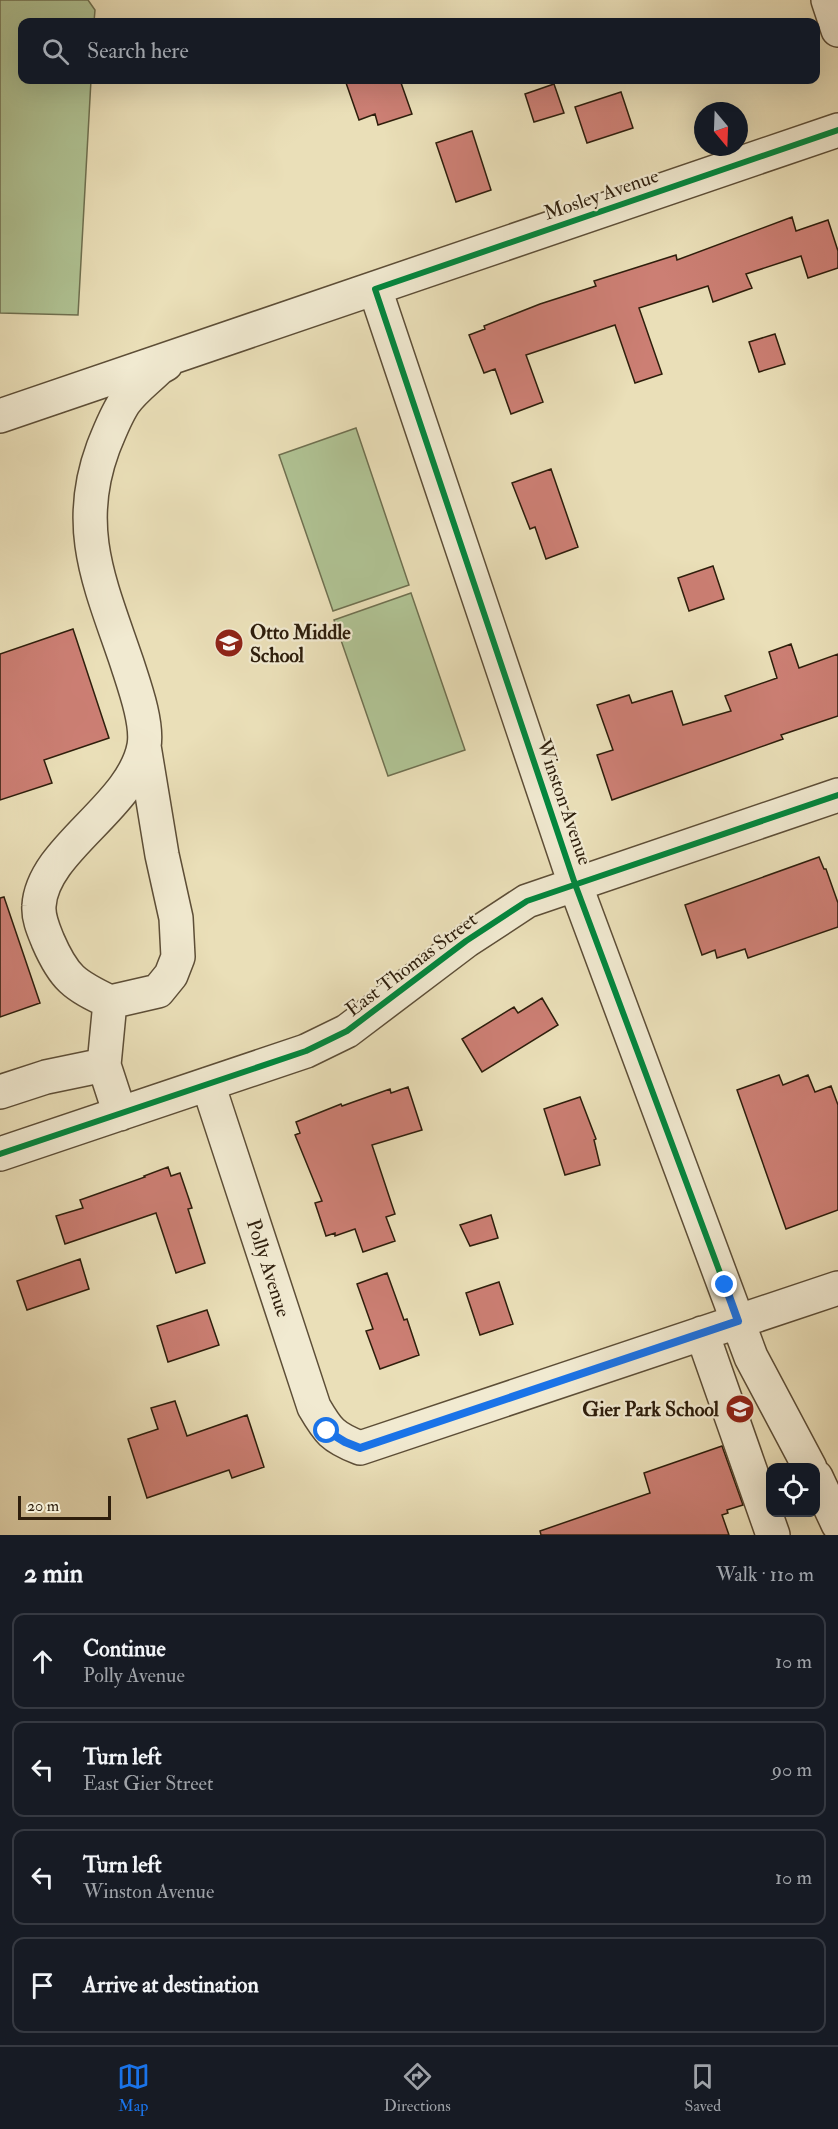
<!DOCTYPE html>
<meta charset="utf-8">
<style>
body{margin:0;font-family:"IM FELL Double Pica",serif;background:#20242c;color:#f1f3f6}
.controls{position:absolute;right:18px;bottom:18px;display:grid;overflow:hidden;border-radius:12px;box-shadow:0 6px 24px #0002}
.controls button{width:54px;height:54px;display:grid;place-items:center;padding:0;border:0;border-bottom:2px solid #363941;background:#171b24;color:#f1f3f6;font:30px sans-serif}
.compass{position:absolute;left:694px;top:102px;width:54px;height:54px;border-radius:50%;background:#171b24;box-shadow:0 6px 24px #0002;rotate:161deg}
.scale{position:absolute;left:18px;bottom:15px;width:93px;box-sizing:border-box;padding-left:6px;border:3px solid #2e1e0c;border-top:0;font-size:16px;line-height:21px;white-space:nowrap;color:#2e1e0c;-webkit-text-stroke:4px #f1ead1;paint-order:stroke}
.stop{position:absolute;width:18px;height:18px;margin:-14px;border:4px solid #1a73e8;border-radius:50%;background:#fff}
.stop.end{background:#1a73e8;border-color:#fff;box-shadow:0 2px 6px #0008}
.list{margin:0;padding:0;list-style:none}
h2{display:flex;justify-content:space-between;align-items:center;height:78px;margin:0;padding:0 24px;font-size:26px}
h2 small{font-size:20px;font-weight:400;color:#9ea1a6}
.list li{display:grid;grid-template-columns:39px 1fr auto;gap:18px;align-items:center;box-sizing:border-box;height:96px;margin:0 12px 12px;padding:0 12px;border:2px solid #363941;border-radius:12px}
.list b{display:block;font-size:22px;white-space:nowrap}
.list p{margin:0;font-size:20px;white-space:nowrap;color:#9ea1a6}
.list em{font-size:20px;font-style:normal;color:#9ea1a6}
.icon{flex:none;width:33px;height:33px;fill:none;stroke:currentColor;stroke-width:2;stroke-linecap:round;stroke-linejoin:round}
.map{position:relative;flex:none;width:838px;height:1535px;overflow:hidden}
.search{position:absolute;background:#171b24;box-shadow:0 6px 24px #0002;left:18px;right:18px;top:18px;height:66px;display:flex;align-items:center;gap:15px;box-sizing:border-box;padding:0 21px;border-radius:12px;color:#9ea1a6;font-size:22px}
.sheet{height:510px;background:#171b24}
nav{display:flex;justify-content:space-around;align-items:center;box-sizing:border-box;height:84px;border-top:2px solid #363941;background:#171b24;font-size:16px;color:#9ea1a6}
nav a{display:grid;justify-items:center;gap:3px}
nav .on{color:#1a73e8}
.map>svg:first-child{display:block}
.green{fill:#b0c394;stroke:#6f7050;stroke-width:1.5}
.building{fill:#cc7f74;stroke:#2e1e0c;stroke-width:1.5}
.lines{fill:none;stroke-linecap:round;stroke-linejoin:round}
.minor-casing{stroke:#5d4e37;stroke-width:36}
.minor{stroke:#f1ead1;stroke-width:33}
.cycleway-casing{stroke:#f1ead1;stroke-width:10}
.cycleway{stroke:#00873e;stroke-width:6}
.route{stroke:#1a73e8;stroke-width:8}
.labels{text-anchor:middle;stroke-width:4.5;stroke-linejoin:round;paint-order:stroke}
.street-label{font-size:20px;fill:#2e1e0c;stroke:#f1ead1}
.poi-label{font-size:20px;font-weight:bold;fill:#2e1e0c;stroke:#f1ead1;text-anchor:start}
</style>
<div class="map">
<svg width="838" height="1535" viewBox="0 0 838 1535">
<rect width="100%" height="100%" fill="#eadfb8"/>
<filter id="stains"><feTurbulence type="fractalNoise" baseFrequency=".00333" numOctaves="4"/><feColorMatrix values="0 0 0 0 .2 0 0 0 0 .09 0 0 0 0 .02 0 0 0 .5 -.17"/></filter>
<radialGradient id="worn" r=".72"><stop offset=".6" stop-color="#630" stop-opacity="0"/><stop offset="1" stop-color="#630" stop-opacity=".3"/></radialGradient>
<!-- green -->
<path class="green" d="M 0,0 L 88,0 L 95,10 L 94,22 L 22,22 L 22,80 L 91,80 L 78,315 L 0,313 Z
M 356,428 L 409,585 L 333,611 L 279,455 Z
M 411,593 L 465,750 L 388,776 L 334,620 Z"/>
<!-- building -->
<path class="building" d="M 345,80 L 400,80 L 412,114 L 378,125 L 375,114 L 359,120 Z
M 554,84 L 564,113 L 534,122 L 525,94 Z
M 621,92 L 633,128 L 587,143 L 575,107 Z
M 472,131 L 491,190 L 456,202 L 436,143 Z
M 792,217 L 796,231 L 828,220 L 838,251 L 838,268 L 808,278 L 801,256 L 746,274 L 752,288 L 713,302 L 708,286 L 639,308 L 662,374 L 635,383 L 615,325 L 526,355 L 543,402 L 511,414 L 495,369 L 484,373 L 469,335 L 485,329 L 484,326 L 540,304 L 596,286 L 594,281 L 676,255 L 677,260 Z
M 775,334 L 785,364 L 759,372 L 749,342 Z
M 551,469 L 578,547 L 546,559 L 535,527 L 530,529 L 512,483 Z
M 713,566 L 724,599 L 689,611 L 678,578 Z
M 73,629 L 109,738 L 44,760 L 52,783 L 0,800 L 0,654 Z
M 791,644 L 799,668 L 838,654 L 838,716 L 781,735 L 783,739 L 612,800 L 597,755 L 613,750 L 597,705 L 629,695 L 632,703 L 672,691 L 683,725 L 731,711 L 725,696 L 777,678 L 769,652 Z
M 819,857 L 824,869 L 826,869 L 838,903 L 838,927 L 748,958 L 745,949 L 717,958 L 715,950 L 702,955 L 685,905 Z
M 4,897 L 40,1003 L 0,1017 L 0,898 Z
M 542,998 L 558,1025 L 482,1072 L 462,1039 L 514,1007 L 518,1013 Z
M 779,1075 L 783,1085 L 808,1075 L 815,1092 L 831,1086 L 838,1105 L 838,1210 L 786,1229 L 737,1090 Z
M 408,1087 L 422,1130 L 372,1145 L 395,1214 L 386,1217 L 395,1241 L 363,1252 L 355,1229 L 335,1236 L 335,1233 L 326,1236 L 315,1203 L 322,1201 L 295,1135 L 300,1133 L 296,1122 L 341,1104 L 342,1106 L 390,1089 L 391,1093 Z
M 580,1097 L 596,1139 L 594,1140 L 600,1165 L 565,1175 L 544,1109 Z
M 168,1167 L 171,1176 L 180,1173 L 192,1208 L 188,1209 L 205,1263 L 176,1273 L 156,1213 L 65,1244 L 56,1216 L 83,1208 L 80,1200 L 145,1177 L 144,1176 Z
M 491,1215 L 498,1238 L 470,1246 L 460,1225 Z
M 80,1259 L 89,1289 L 27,1310 L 17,1281 Z
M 387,1273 L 404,1320 L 407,1319 L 419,1355 L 380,1369 L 366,1331 L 373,1329 L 357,1284 Z
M 499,1282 L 513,1324 L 480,1335 L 466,1293 Z
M 207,1310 L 219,1345 L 168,1362 L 157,1326 Z
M 175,1401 L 187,1436 L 247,1415 L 264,1467 L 232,1478 L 229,1470 L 147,1498 L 128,1439 L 158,1429 L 151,1408 Z
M 722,1446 L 743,1505 L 727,1510 L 728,1513 L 722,1515 L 729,1535 L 541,1535 L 540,1531 L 650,1493 L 644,1473 Z"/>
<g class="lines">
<!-- minor casing -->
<g class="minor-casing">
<path id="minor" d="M 828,0 L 838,30
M 375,289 L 575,884 L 751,1357 L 810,1468
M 0,416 L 838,130
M 110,1002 L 158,991 L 171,975 L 178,957 L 176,918 L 162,855 L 144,746
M 208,1084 L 314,1407 C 328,1431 332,1437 360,1448 L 838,1288
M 0,1092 L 46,1077 L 104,1065
M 120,1114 L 104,1065 L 110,1002 C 74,985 64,978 48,941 C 44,931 38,918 39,906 C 42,849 133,807 144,746 C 148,723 134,685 127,663 C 101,586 73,529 103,448 C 109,433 115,417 124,403 C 133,390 148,379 159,368 L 166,364
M 0,1154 L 306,1051 L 347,1031 L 466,941 L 527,901 L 838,795
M 702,1333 L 773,1535
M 816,1477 L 838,1524"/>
</g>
<!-- minor -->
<use href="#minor" class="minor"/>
<!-- cycleway casing -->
<g class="cycleway-casing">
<path id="cycleway" d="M 0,1154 L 306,1051 L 347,1031 L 466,941 L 527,901 L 838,795
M 738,1321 L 575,884 L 375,289 L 838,130"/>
</g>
<!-- cycleway -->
<use href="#cycleway" class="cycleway"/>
</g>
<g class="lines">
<!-- route -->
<path class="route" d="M 327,1431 L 345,1442 L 360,1448 L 738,1321 L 725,1285"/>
</g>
<!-- icons -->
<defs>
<g id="school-disc" transform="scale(1.5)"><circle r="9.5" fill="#8f2418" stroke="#f1ead1"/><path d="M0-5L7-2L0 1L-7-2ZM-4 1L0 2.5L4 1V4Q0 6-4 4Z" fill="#fff"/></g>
</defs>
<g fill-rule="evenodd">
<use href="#school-disc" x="229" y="643"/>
<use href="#school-disc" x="740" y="1409"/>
</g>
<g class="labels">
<!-- street labels -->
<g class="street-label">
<text transform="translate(601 194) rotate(-19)" y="7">Mosley Avenue</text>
<text transform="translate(565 802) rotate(71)" y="7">Winston Avenue</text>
<text transform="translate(411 964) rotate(-37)" y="7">East Thomas Street</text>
<text transform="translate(269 1268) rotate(72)" y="7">Polly Avenue</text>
</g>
<!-- poi labels -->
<g class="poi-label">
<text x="250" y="639">Otto Middle<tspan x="250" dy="23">School</tspan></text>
<text x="719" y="1416" text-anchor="end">Gier Park School</text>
</g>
</g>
<rect width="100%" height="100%" filter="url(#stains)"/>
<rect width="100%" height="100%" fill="url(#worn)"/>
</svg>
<div class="controls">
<button><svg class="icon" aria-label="locate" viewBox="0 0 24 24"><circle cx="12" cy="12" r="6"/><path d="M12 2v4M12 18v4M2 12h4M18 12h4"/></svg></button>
</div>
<svg class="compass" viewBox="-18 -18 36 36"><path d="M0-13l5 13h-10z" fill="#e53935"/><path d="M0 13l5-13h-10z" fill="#9ea1a6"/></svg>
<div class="scale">20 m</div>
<div class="stop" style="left:327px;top:1431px"></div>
<div class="stop end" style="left:725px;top:1285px"></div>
<div class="search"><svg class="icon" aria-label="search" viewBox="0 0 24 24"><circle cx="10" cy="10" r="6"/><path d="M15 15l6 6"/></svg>Search here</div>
</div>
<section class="sheet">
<h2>2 min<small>Walk · 110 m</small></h2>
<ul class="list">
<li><svg class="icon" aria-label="ahead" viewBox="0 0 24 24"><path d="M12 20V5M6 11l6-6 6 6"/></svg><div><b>Continue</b><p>Polly Avenue</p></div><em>10 m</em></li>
<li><svg class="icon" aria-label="left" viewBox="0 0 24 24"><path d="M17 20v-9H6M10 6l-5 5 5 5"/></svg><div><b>Turn left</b><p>East Gier Street</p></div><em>90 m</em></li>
<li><svg class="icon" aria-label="left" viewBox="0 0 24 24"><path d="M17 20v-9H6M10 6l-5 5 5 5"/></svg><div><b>Turn left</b><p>Winston Avenue</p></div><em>10 m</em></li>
<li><svg class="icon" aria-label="arrive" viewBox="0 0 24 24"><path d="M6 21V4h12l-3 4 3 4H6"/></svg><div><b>Arrive at destination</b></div></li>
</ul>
</section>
<nav>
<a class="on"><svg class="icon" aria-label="map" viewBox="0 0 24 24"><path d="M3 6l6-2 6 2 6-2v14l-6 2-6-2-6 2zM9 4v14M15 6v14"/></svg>Map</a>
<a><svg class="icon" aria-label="directions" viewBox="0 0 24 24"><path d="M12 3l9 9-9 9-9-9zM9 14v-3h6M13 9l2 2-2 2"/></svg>Directions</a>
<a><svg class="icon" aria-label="saved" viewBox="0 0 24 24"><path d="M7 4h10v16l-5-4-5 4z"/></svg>Saved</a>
</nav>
